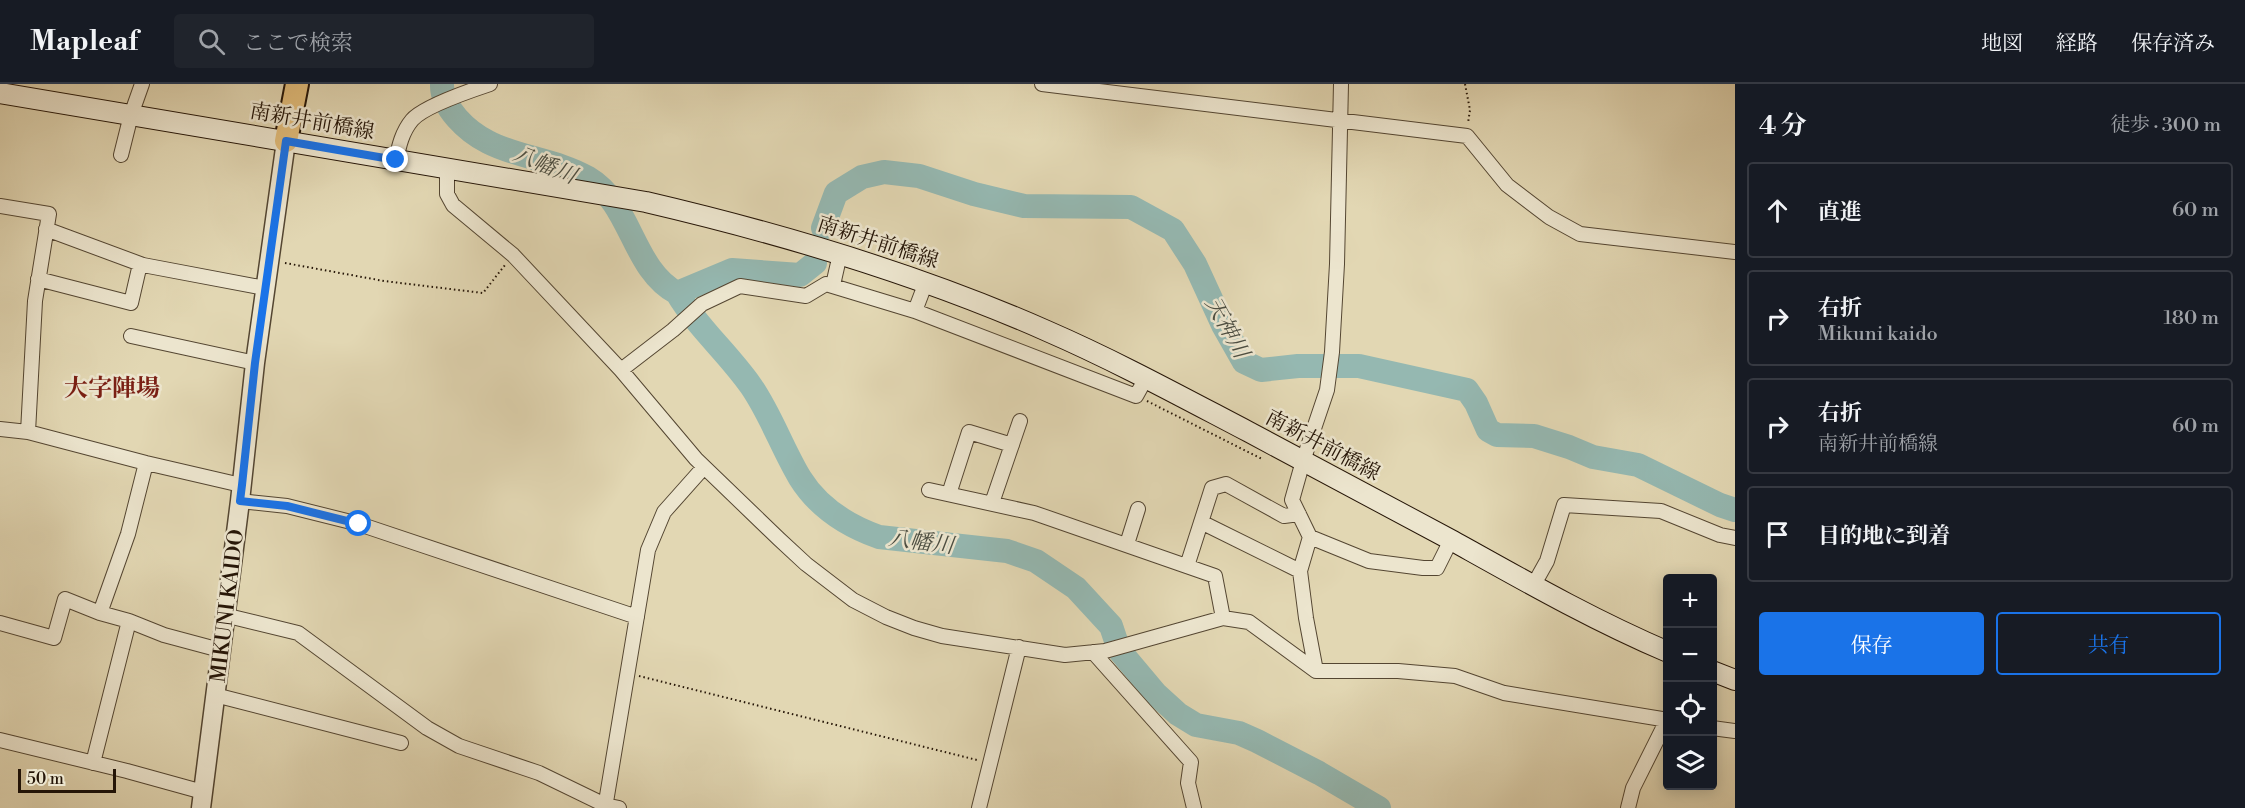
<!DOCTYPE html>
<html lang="ja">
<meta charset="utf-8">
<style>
body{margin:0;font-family:"Libre Bodoni","Noto Serif JP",serif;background:#20242c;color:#f1f3f6}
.controls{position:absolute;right:18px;bottom:18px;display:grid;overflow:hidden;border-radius:6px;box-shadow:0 3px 15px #0003}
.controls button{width:54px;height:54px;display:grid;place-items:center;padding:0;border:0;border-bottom:2px solid #363941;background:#171b24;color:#f1f3f6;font:30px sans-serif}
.scale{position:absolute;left:18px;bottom:15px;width:98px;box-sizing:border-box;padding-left:6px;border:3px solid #251507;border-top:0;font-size:16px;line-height:21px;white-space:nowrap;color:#251507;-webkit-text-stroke:4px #ece5ce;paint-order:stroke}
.stop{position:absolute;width:18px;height:18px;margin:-14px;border:4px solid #1a73e8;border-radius:50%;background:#fff}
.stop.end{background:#1a73e8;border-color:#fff;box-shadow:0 2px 6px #0008}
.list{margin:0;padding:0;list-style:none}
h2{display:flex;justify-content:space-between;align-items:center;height:78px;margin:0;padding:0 24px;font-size:26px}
h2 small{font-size:20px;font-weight:400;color:#9ea1a6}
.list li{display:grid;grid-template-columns:39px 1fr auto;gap:18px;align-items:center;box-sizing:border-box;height:96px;margin:0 12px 12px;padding:0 12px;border:2px solid #363941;border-radius:6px}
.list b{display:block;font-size:22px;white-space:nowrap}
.list p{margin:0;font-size:20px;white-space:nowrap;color:#9ea1a6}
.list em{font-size:20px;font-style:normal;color:#9ea1a6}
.actions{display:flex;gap:12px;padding:18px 24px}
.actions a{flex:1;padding:14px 0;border:2px solid #1a73e8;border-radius:6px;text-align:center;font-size:21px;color:#1a73e8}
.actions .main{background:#1a73e8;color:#fff}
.icon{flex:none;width:33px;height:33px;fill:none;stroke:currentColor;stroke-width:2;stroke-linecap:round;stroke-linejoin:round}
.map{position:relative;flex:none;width:1735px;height:724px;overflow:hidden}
header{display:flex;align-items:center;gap:36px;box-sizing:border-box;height:84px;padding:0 30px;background:#171b24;border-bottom:2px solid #363941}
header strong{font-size:28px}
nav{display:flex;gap:33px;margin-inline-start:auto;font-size:21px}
.search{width:420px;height:54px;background:#20242c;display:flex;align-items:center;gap:15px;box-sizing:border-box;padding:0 21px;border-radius:6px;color:#9ea1a6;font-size:22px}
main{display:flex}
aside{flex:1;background:#171b24}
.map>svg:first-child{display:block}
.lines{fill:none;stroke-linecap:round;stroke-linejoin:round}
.river{stroke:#95b8b1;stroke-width:24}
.minor-casing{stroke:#544632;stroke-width:16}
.tertiary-casing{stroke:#544632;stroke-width:21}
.secondary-casing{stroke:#251507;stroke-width:22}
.primary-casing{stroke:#251507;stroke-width:26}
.path{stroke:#251507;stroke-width:2;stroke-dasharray:1.5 3;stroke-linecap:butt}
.minor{stroke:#ece5ce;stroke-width:14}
.tertiary{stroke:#ece5ce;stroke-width:18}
.secondary{stroke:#ece5ce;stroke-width:20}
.primary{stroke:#e1bc7a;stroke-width:22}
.route{stroke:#1a73e8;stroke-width:8}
.labels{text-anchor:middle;stroke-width:5;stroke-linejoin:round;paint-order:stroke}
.street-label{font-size:21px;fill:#251507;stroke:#ece5ce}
.water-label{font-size:22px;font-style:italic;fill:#4c4e42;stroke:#ece5ce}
.quarter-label{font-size:24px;font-weight:bold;fill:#7a1f14;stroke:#ece5ce}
</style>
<header>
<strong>Mapleaf</strong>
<div class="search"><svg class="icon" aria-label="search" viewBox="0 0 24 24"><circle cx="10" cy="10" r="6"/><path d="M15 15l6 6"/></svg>ここで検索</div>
<nav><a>地図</a><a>経路</a><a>保存済み</a></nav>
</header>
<main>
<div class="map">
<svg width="1735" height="724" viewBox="0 0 1735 724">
<rect width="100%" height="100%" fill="#e2d7b3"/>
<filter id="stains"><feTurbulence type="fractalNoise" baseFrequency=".00333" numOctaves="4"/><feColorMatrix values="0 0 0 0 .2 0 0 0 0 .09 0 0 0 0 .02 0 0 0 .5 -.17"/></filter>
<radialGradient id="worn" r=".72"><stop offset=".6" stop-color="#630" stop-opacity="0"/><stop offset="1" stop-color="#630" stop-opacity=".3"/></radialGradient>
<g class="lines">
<!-- river -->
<path class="river" d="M 442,0 C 441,24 468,48 488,58 C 519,74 557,76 588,94 C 632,120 632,185 677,209 C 697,243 728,269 751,302 C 771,331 782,364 800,394 C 818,423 848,442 879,453 L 1007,467 L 1036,477 L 1076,504 L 1111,542 L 1119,566 L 1156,610 L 1178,630 L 1196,641 L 1239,649 L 1257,657 L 1319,689 L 1379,724
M 823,144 L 836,109 L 862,93 L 884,88 L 919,92 L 974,110 L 1024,122 L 1131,123 L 1173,146 L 1195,180 L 1223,241 L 1244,278 L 1261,286 L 1298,282 L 1359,282 L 1467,306 L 1476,319 L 1488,346 L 1497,351 L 1534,352 L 1569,363 L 1593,373 L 1638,381 L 1720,421 L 1735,426
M 677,209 L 732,186 L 800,191 L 815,179"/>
<!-- minor casing -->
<g class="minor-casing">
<path id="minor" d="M 1042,0 L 1467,52 L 1507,101 L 1549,133 L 1580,150 L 1735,168
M 121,71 L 131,31 L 142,0
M 396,76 C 399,62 402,48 412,36 C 423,23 472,6 490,0
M 447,85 L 447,110 L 453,121 L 513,171 L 621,286 L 696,375 L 779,455 L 806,480 L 853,516 L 886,533 L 914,544 L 942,552 L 1065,571 L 1105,567 L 1223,534 L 1249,538 L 1316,587 L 1398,587 L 1455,592 L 1504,609 L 1668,636
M 0,122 L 49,130 L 35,217 L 28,348
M 46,145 L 143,181 L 265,204
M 38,195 L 131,219 L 140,180
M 833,201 L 840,170
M 915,227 L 926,198
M 131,252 L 255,279
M 621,286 L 673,246 L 702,220 L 740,202 L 806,212 L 826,200 L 915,227 L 1136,312 L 1146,294
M 0,345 L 28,348 L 146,379 L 241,401
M 929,406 L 1034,429 L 1215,492 L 1223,534
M 949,410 L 969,348 L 1012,361
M 240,417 L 287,422 L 359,440 L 637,533
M 992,419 L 1020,337
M 1201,438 L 1300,487
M 1310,453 L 1369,477 L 1423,484 L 1437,484 L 1451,456
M 1127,460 L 1138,425
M 1187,482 L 1212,404 L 1226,400 L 1284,432 L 1299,430
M 1533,502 L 1547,477 L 1564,421 L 1661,427 L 1720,451 L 1735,454
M 100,529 L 128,450 L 146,379
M 224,531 L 298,549 L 427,644 L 459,662 L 539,689 L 605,721 L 619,724
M 129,537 L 164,551 L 220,566
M 0,539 L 54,554 L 65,515 L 100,529 L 129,537 L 93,679
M 1093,568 L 1191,678 L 1188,699 L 1194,724
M 1316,587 L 1306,534 L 1300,487 L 1310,453 L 1292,416 L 1303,377 L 1327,306 L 1332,268 L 1337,180 L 1341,0
M 215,611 L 401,659
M 1712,644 L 1735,647
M 0,656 L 127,687 L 203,708
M 605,724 L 648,466 L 664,428 L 704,383
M 979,724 L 1019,563
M 1628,724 L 1633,704 L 1668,634"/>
</g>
<!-- tertiary casing -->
<g class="tertiary-casing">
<path id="tertiary" d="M 201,724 L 240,417 L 255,279 L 286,57"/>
</g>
<!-- secondary casing -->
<g class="secondary-casing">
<path id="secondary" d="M 0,9 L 646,118 C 783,150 918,190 1047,247 C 1116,277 1182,313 1249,348 C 1317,384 1385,420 1453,457 C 1523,496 1593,536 1668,568
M 1712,587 L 1735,596"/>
</g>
<!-- primary casing -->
<g class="primary-casing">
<path id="primary" d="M 286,57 L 297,0"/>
</g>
<!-- path -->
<path class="path" d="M 1465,0 L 1470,26 L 1468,39
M 285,179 L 384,197 L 483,209 L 505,181
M 1147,317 L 1262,375
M 639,592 L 977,676"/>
<!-- minor -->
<use href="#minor" class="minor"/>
<!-- tertiary -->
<use href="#tertiary" class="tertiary"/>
<!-- secondary -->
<use href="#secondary" class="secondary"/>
<!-- primary -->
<use href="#primary" class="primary"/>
</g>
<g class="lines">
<!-- route -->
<path class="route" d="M 359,440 L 287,422 L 240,417 L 242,401 L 255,279 L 286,57 L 396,76"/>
</g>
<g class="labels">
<!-- street labels -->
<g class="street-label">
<text transform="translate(312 37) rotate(10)" y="7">南新井前橋線</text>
<text transform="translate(878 158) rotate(18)" y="7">南新井前橋線</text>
<text transform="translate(1323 361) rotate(28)" y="7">南新井前橋線</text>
<text transform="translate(227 522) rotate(-83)" y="7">MIKUNI KAIDO</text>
</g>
<!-- water labels -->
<g class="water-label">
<text transform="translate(545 80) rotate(22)" y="8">八幡川</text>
<text transform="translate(1228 243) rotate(61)" y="8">天神川</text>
<text transform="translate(921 457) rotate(7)" y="8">八幡川</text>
</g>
<!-- quarter labels -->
<g class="quarter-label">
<text x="112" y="312">大字陣場</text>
</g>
</g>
<rect width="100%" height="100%" filter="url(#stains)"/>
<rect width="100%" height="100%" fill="url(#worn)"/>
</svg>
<div class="controls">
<button>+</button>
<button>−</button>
<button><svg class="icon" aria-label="locate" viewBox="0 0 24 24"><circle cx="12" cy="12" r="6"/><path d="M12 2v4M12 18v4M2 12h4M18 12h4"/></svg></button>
<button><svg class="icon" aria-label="layers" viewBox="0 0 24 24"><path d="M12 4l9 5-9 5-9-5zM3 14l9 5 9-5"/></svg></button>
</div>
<div class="scale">50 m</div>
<div class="stop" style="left:359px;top:440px"></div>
<div class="stop end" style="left:396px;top:76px"></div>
</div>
<aside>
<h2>4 分<small>徒歩 · 300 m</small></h2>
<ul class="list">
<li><svg class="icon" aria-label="ahead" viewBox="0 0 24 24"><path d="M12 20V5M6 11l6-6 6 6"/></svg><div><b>直進</b></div><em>60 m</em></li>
<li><svg class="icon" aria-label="right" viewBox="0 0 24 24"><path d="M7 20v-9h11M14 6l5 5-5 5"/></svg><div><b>右折</b><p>Mikuni kaido</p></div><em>180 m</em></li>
<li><svg class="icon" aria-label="right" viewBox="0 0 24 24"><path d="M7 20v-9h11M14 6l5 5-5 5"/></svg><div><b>右折</b><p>南新井前橋線</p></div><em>60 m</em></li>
<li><svg class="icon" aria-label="arrive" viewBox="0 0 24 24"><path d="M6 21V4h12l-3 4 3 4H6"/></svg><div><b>目的地に到着</b></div></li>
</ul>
<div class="actions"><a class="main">保存</a><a>共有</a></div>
</aside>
</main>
